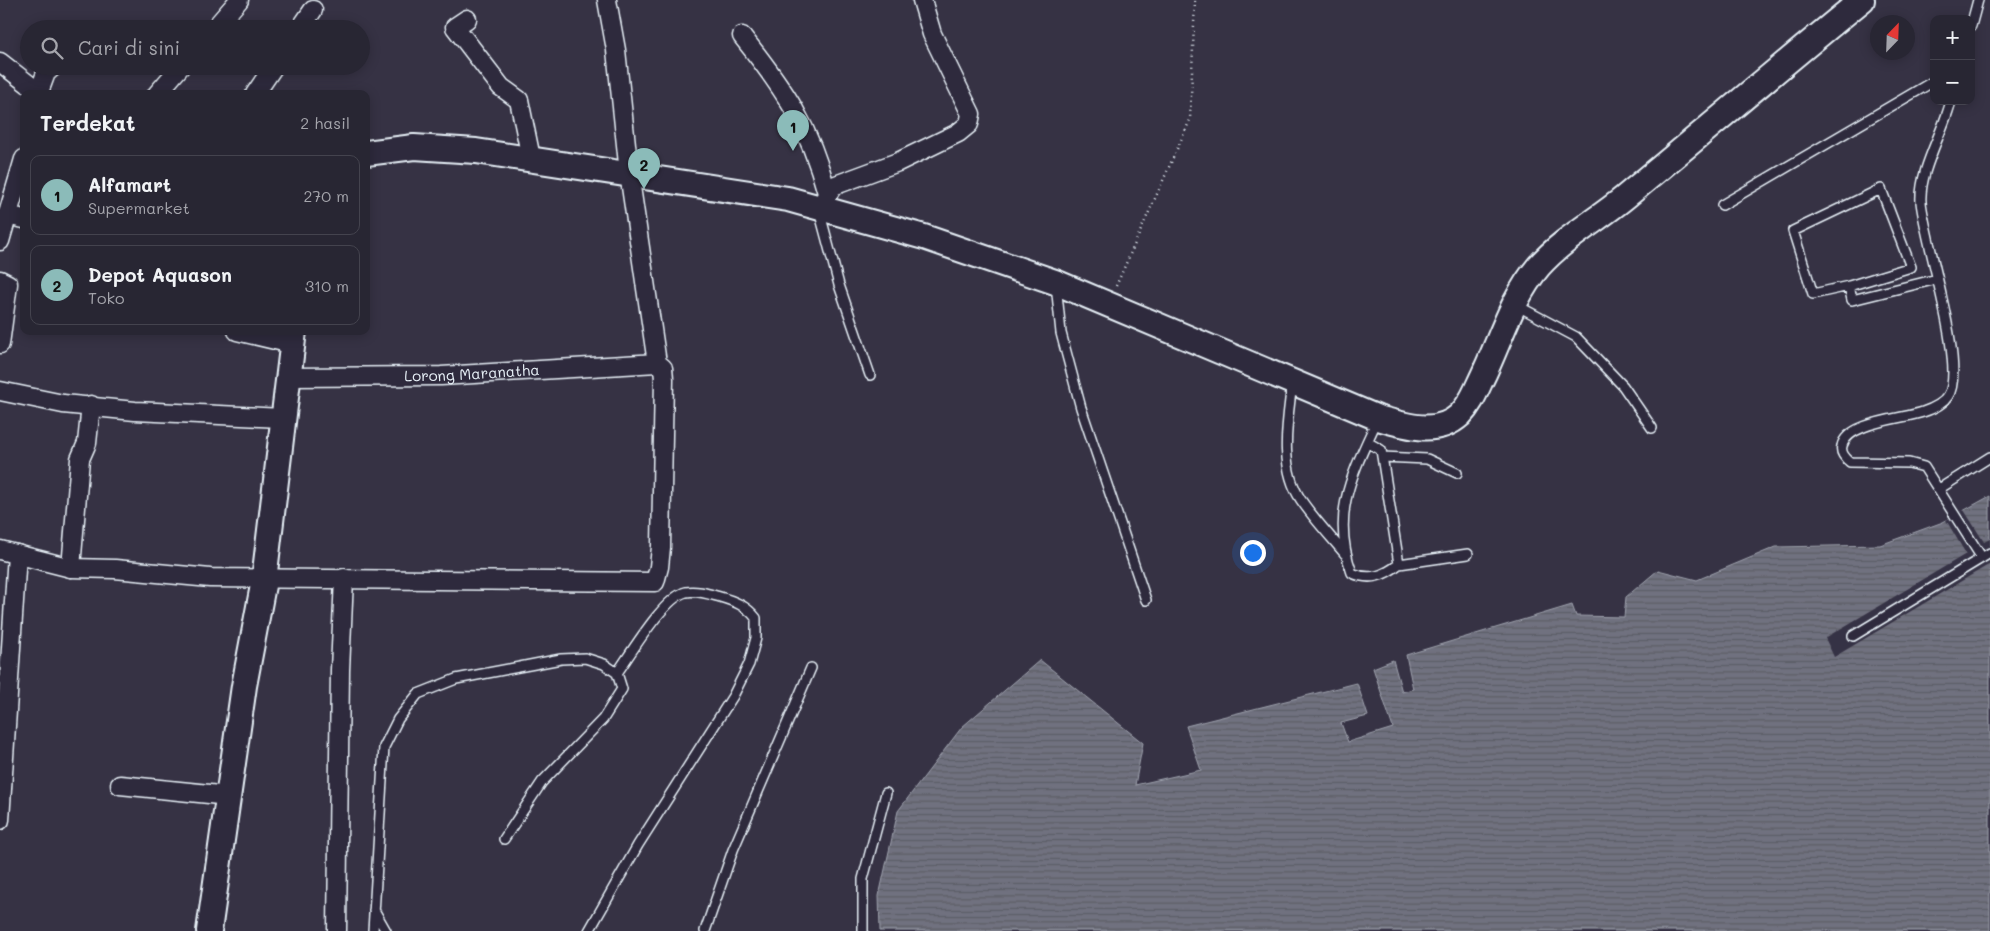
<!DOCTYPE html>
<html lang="id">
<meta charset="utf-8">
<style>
body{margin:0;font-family:Mali,sans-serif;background:#302e3b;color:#f1f3f6}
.controls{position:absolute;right:15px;top:15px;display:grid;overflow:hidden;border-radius:10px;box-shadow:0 2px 12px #0003}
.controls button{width:45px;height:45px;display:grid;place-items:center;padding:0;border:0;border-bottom:1px solid #44434e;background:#282633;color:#f1f3f6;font:25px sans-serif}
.compass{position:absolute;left:1870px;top:15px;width:45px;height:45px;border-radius:50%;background:#282633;box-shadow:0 2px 12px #0003;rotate:23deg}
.you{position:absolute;left:1252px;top:552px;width:18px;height:18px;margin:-12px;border:4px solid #fff;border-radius:50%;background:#1a73e8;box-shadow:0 0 0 8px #1a73e833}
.badge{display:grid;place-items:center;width:32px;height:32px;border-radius:50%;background:#8bbbb9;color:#111;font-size:16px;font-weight:700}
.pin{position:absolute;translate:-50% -41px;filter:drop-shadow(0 1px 2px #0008)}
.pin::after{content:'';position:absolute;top:26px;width:18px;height:15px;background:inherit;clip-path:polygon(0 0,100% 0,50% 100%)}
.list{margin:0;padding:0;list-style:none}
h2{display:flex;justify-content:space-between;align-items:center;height:65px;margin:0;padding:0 20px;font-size:21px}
h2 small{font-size:16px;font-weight:400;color:#a5a5ac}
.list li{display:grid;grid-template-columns:32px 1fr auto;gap:15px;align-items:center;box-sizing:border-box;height:80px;margin:0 10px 10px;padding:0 10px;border:1px solid #44434e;border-radius:10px}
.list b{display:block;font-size:19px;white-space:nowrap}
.list p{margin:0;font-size:16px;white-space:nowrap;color:#a5a5ac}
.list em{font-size:16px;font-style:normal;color:#a5a5ac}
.icon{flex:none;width:28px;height:28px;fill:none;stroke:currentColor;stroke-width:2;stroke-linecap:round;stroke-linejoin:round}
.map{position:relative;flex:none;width:1990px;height:931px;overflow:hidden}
.search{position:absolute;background:#282633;box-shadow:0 2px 12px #0003;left:20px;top:20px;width:350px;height:55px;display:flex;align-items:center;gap:12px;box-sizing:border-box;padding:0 18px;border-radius:28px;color:#a5a5ac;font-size:19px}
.panel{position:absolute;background:#282633;box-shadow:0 2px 12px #0003;left:20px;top:90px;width:350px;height:245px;border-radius:10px}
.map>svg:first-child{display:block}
.water{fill:url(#water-rules);stroke:#a0a4af}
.pier{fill:#363244}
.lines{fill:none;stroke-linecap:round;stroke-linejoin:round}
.lane-casing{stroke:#e8f1f8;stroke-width:12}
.street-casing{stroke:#e8f1f8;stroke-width:21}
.secondary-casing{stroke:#e8f1f8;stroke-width:28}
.path{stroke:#e8f1f8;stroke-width:2.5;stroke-dasharray:1 4;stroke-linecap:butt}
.lane{stroke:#2f2a3d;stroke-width:9}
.street{stroke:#2f2a3d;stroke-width:18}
.secondary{stroke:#2f2a3d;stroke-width:24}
.labels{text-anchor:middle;stroke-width:4.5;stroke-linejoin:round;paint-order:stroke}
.street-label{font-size:15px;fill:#e8f1f8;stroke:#2f2a3d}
</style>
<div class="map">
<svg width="1990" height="931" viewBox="0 0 1990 931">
<defs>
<pattern id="water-rules" width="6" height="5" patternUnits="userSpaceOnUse" patternTransform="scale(1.25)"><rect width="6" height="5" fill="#70717f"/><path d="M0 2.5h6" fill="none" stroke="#5b5c64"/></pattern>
</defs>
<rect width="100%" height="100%" fill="#363244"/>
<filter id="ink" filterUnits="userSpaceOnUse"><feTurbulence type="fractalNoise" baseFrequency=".02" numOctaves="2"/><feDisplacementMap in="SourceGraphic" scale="10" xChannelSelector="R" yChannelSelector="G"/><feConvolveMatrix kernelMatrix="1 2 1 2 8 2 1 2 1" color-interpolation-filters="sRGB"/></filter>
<g filter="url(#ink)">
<!-- water -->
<path class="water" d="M 1990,496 L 1990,931 L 880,931 L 879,896 L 898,811 L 962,727 L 1040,660 L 1143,743 L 1135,785 L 1201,770 L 1186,726 L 1357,683 L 1368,716 L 1341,723 L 1348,742 L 1393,728 L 1373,668 L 1393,660 L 1402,692 L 1413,689 L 1406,655 L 1572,605 L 1576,616 L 1624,617 L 1626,597 L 1658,570 L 1697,580 L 1776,547 L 1880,545 L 1943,522 Z"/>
<!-- pier -->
<path class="pier" d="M 1964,510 L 1984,542 L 1990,539 L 1990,564 L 1834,657 L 1825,638 L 1966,554 L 1946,520 Z"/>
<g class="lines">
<!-- lane casing -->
<g class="lane-casing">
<path id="lane" d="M 1971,26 L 1978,0
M 1951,101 C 1943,133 1919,170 1921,202 C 1925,241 1967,369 1948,396 C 1943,404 1932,409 1923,412 C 1903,419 1847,422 1842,446 C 1840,453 1845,458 1850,462 L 1909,463 L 1924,467 L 1982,558
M 1722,205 L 1934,81
M 819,210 L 839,285 L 870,375
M 1056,284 L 1061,333 L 1081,408 L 1146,600
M 1849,286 L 1813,294 L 1793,231 L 1881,189 L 1911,267 L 1849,286 L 1852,300 L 1937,279
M 1516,305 L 1576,337 L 1623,386 L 1652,428
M 1292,383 C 1288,420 1278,466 1301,500 C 1314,519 1330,536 1345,554
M 1378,418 C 1353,473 1330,513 1352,573 C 1370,581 1384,576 1399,564
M 1367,442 L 1381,450 L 1399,564 L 1468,554
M 1382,457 L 1427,459 L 1457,473
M 1939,489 L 1990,457
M 1853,636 L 1990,553
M 374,910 L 386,931
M 373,931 L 384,747 L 398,719 L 418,694 L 456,679 L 561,659 L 585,658 L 604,664 L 617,673 L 622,689 L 603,719 L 542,782 L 504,839
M 589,931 L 638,845 L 733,696 L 749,664 L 756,638 L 756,618 C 747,606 734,601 720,597 C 709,594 697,590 686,592 C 664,597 630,655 617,673
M 705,931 L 733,850 L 811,668
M 863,931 L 863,879 L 886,793"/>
</g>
<!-- street casing -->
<g class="street-casing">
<g id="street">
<path d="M 467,19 L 455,27 L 501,87 L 519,100 L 531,158"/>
<path d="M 214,29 L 239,0"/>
<path d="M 300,29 L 313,10"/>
<path d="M 742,36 C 785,90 809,125 827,193"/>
<path d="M 0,62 L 41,94"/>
<path d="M 39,92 L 46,73 L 54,66"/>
<path d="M 157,94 L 181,66"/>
<path d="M 255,94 L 274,66"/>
<path d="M 819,208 L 833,186 L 898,162 L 958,133 L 969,124 L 971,114 L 932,34 L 922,0"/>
<path d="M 7,215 L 24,219"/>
<path d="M 0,241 L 24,159"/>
<path d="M 0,280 L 8,284 L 0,344"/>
<path d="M 237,331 L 292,344"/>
<path id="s1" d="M 287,377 L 441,376 L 657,363"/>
<path d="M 0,391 L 63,404 L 135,411 L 282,418"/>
<path d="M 0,550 L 71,568 L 115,569 L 210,578 L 655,582 L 659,567 L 661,547 L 664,379 L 663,368 L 657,363 L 629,173 L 616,50 L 607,0"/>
<path d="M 71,568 L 80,459 L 87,443 L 91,405"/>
<path d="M 120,785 L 229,796"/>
<path d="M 0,820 L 17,554"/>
<path d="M 337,931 L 340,670 L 344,578"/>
</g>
</g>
<!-- secondary casing -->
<g class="secondary-casing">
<path id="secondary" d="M 366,153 L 414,147 L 476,151 L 788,199 L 924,237 L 1055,282 L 1378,418 C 1405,425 1436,437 1460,415 C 1470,405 1475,393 1481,380 C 1500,342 1511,299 1539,266 C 1563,239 1596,221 1624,198 C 1704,132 1782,65 1862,0
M 209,931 L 244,686 L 264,580 L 294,331"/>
</g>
<!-- path -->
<path class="path" d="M 1116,286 L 1190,120 L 1195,0"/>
<!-- lane -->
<use href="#lane" class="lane"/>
<!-- street -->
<use href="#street" class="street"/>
<!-- secondary -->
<use href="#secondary" class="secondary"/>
</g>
</g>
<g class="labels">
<!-- street labels -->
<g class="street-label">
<text dy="5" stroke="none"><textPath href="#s1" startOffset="185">Lorong Maranatha</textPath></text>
</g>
</g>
</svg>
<div class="controls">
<button>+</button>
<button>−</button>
</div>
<svg class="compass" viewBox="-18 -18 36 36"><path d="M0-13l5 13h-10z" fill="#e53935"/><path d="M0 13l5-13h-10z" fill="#a5a5ac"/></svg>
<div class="you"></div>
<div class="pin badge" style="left:793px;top:151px">1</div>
<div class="pin badge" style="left:644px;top:189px">2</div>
<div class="search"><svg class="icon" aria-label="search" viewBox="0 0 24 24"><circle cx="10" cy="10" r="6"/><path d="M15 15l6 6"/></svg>Cari di sini</div>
<section class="panel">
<h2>Terdekat<small>2 hasil</small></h2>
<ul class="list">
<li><span class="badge">1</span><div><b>Alfamart</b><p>Supermarket</p></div><em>270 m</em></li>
<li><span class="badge">2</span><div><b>Depot Aquason</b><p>Toko</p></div><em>310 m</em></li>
</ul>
</section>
</div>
